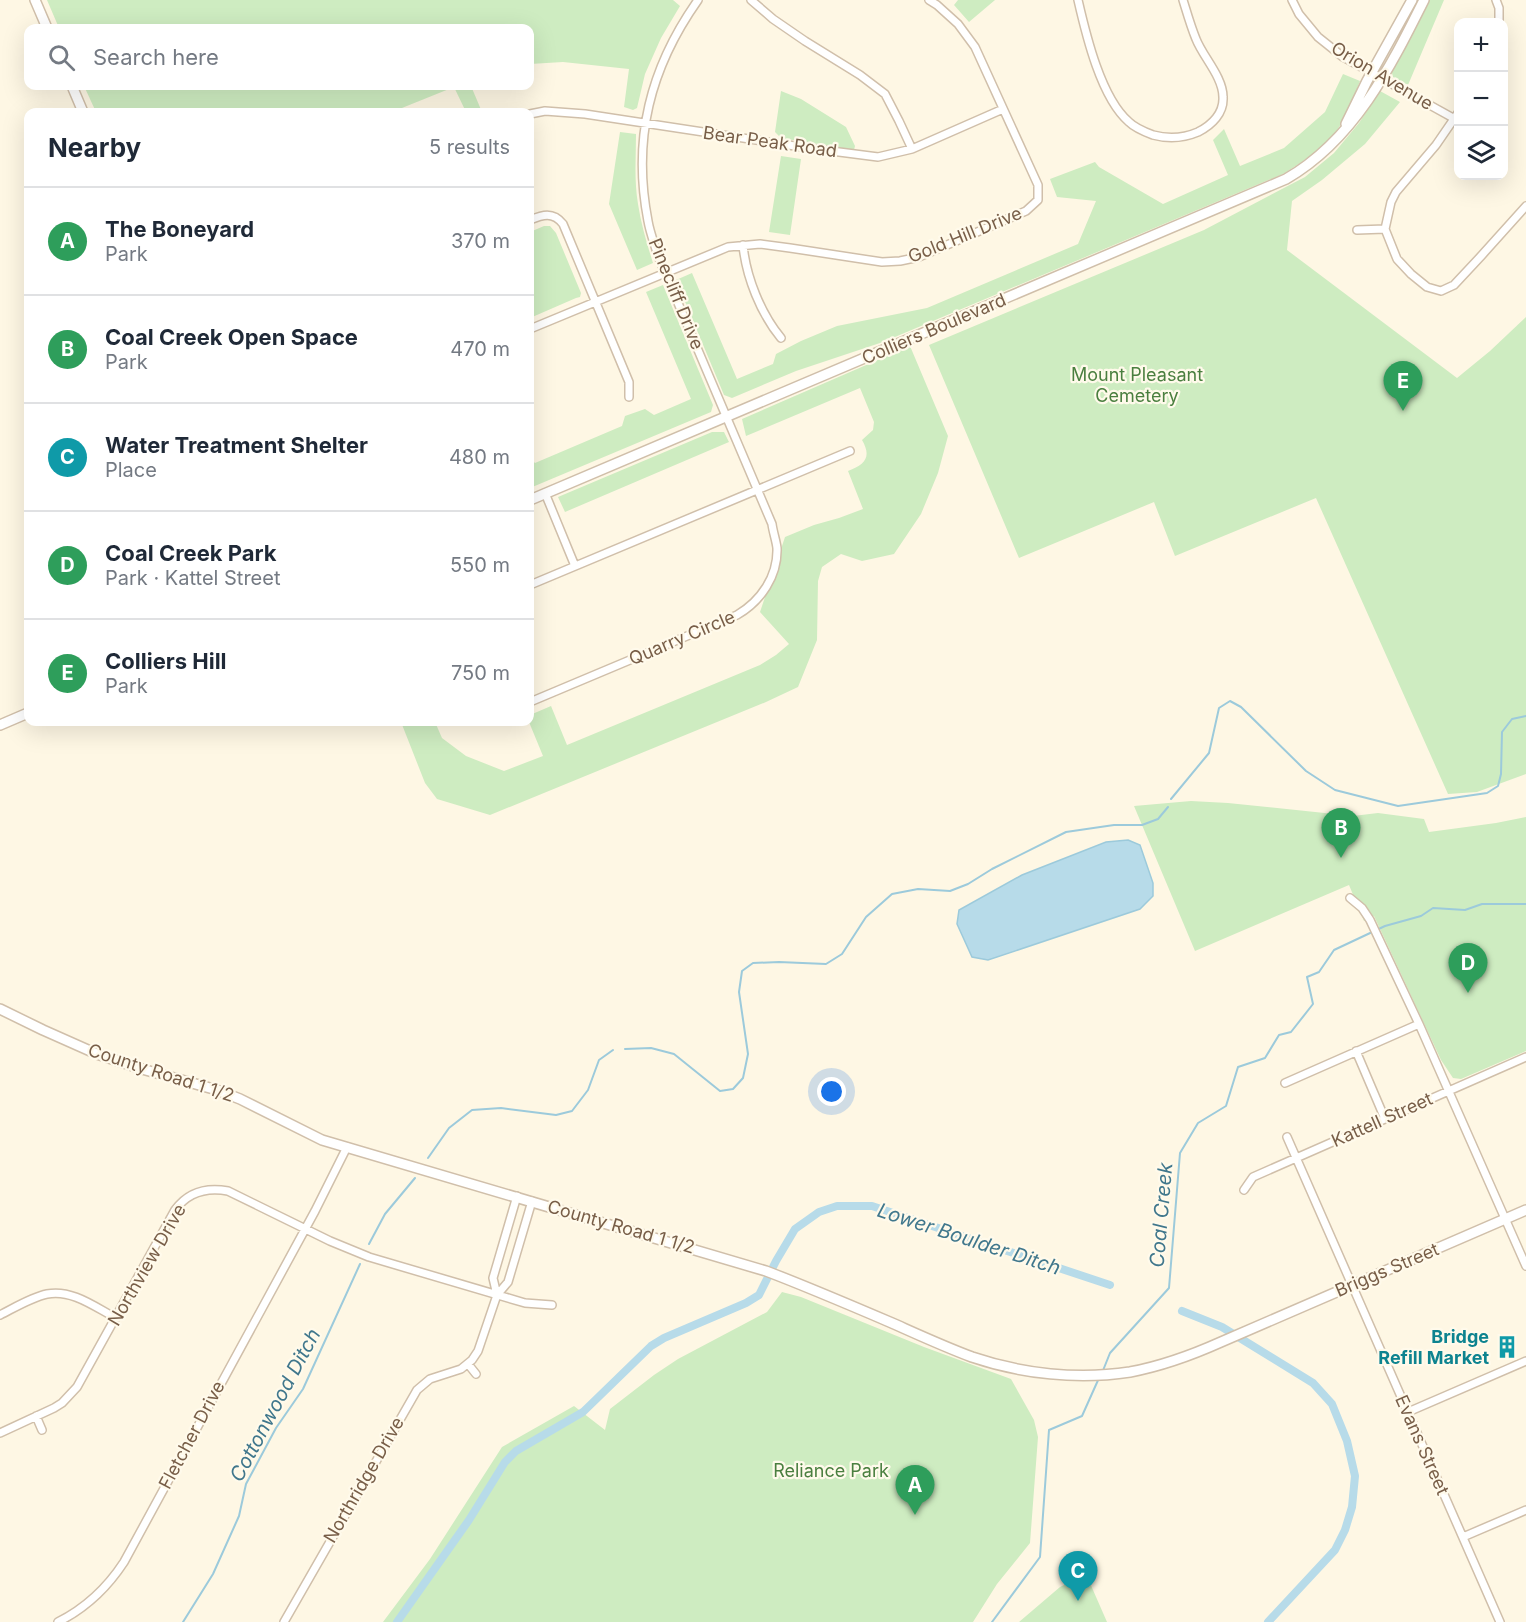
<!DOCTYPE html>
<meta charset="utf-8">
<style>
body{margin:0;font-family:Inter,sans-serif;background:#f6f6f7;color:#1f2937}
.controls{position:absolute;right:18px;top:18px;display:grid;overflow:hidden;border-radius:12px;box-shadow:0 6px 24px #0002}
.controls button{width:54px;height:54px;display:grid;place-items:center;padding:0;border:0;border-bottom:2px solid #e0e1e3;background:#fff;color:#1f2937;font:30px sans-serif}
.you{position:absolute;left:832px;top:1092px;width:21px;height:21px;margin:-15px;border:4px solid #fff;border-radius:50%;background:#1a73e8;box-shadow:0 0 0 9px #1a73e833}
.badge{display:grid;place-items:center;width:39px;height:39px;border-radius:50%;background:#0b8043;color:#fff;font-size:20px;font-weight:700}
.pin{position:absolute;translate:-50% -50px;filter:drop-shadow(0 2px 3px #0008)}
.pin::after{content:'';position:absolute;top:32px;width:21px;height:18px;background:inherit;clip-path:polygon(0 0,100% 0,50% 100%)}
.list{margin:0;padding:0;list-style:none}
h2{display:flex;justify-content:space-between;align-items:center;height:78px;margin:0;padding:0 24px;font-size:26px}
h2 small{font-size:20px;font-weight:400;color:#747a83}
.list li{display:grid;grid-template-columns:39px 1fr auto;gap:18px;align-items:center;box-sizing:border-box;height:108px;padding:0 24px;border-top:2px solid #e0e1e3}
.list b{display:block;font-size:22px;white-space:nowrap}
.list p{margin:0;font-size:20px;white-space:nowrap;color:#747a83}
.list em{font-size:20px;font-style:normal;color:#747a83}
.icon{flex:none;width:33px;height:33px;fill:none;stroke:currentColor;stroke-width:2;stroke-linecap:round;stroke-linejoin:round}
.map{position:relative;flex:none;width:1526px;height:1622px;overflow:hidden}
.search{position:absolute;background:#fff;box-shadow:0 6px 24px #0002;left:24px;top:24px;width:510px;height:66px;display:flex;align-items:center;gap:15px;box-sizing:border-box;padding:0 21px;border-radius:12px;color:#747a83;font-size:22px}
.panel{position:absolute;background:#fff;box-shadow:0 6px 24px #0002;left:24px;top:108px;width:510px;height:618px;border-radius:12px}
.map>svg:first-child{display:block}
.green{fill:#ceecc1}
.water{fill:#b7dbe9;stroke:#9ccadb;stroke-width:1.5}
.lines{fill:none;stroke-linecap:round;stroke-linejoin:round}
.stream{stroke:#9ccadb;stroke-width:2}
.canal{stroke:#b7dbe9;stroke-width:8}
.minor-casing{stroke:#d0bfaa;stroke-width:10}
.tertiary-casing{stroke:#d0bfaa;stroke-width:12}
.minor{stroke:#fff;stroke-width:7}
.tertiary{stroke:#fff;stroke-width:9}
.labels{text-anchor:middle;stroke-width:4.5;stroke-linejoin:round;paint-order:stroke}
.street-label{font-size:18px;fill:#785e48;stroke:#fffaeb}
.park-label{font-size:18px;fill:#4a7f3f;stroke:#fffaeb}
.culture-label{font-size:18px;font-weight:bold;fill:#0d838f;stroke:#fffaeb;text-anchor:end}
.water-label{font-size:20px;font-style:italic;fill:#40778c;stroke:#fffaeb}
</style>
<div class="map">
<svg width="1526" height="1622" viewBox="0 0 1526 1622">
<rect width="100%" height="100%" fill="#fef7e4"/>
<!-- green -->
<path class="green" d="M 47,0 L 673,0 L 680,6 L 661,38 L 645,74 L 637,108 L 633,110 L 624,107 L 629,69 L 563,62 L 530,64 L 530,28 L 59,28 Z
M 958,0 L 995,0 L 969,22 L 954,5 Z
M 1428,0 L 1444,0 L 1408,85 L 1393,77 L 1391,69 Z
M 1343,74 L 1360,81 C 1355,93 1351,105 1345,117 C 1332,143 1307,159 1283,174 L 883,342 L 796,371 L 732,398 L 724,395 L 676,280 L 692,273 L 737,379 L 773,364 L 776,354 L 801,341 L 837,326 L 927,308 L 1078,244 L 1096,201 L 1057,197 L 1050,179 L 1095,162 L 1099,167 L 1163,204 L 1228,175 L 1213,140 L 1224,129 L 1240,166 L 1284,148 L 1325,112 Z
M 84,86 L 471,86 L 482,112 L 466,112 L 454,87 L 392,112 L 96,112 Z
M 781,91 L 801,99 L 846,127 L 855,146 L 854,150 L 781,138 L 775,132 Z
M 1380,91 L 1400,102 L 1365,144 L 1322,180 L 1292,201 L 1287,250 L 1457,378 L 1490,351 L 1526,317 L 1526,774 L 1477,792 L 1448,794 L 1316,498 L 1175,556 L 1154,502 L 1019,558 L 929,345 L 1204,230 L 1305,177 L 1334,153 L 1359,123 Z
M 620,132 L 636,134 C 636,157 634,181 638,204 C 641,224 647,244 653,263 L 637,270 L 609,204 Z
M 781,156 L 801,159 L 790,235 L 769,232 Z
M 544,226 L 550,226 L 556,233 L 581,293 L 580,297 L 576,298 L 530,318 L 530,232 Z
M 663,285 L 713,405 L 711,412 L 530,488 L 530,458 L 535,463 L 622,426 L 625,416 L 645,409 L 654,415 L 691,399 L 646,292 Z
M 910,346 L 948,436 L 938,473 L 921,514 L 894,554 L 862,561 L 841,554 L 822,567 L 818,581 L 817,640 L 798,687 L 766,702 L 490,815 L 437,799 L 425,783 L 401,722 L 435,722 L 442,738 L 466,756 L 504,771 L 543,756 L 529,722 L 530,715 L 551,706 L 567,745 L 760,665 L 776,655 L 789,644 L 760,612 L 785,537 L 814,525 L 839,518 L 863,509 L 848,471 C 865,465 872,457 862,440 L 873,430 L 874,422 L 860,388 L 746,436 L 742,419 Z
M 712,432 L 724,432 L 729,442 L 565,512 L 558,497 Z
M 1191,801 L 1228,803 L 1353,816 L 1378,813 L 1424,819 L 1429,832 L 1496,823 L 1526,817 L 1526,1051 L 1461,1079 L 1453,1078 L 1441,1060 L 1374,916 L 1364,921 L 1349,885 L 1195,951 L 1134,806 Z
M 782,1292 L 801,1297 L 924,1347 L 1011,1379 L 1034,1420 L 1038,1437 L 1030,1543 L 997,1584 L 973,1622 L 383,1622 L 430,1559 L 502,1447 L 574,1406 L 605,1430 L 610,1409 L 654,1375 L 678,1359 L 767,1312 Z
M 1086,1574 L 1107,1622 L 1019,1622 L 1060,1587 Z"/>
<!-- water -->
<path class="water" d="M 1128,840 L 1140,845 L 1153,883 L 1153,896 L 1140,909 L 988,960 L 972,957 L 957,924 L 959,910 L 1022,875 L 1106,842 Z"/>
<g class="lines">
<!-- stream -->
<path class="stream" d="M 1171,799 L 1209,753 L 1219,708 L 1230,701 L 1241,707 L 1306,771 L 1335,790 L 1398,806 L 1487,793 L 1498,786 L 1501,774 L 1502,732 L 1512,719 L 1526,716
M 625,1049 L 651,1048 L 674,1054 L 720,1091 L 733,1089 L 743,1078 L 748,1054 L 739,992 L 742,971 L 753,963 L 779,962 L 826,964 L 842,954 L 866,917 L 892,894 L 918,889 L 950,891 L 968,884 L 992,869 L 1066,832 L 1114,825 L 1142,825 L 1158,819 L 1168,807
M 428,1158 L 449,1128 L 472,1110 L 501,1108 L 556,1115 L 572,1111 L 588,1090 L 599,1060 L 613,1050
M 369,1244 L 385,1214 L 415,1178
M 1102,1373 L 1110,1353 L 1169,1288 L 1180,1153 L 1198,1123 L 1226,1106 L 1238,1067 L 1265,1058 L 1279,1035 L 1291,1032 L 1313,1004 L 1307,977 L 1319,972 L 1334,950 L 1385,926 L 1421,916 L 1433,908 L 1465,910 L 1482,904 L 1526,904
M 183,1622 L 213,1574 L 239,1516 L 246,1484 L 276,1428 L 303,1389 L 360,1264
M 992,1622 L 1040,1557 L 1049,1430 L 1082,1416 L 1099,1378"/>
<!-- canal -->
<path class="canal" d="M 1182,1311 L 1222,1327 L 1313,1383 L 1332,1404 L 1347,1441 L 1355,1476 L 1352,1507 L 1345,1530 L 1335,1550 L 1268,1622
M 397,1622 L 469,1520 L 505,1462 L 516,1451 L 583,1412 L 651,1346 L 664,1338 L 746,1303 L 759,1295 L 776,1261 L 795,1229 L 819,1212 L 837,1206 L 872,1206 L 1110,1285"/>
<!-- minor casing -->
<g class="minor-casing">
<path id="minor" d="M 751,0 L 773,19 L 805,41 L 860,75 L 885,94 L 899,121 L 912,149
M 1078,0 C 1086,35 1101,98 1129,122 C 1135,128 1145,132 1153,135 C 1168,139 1184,138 1198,132 C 1212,125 1224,113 1223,97 C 1223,77 1203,57 1196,39 C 1191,27 1187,13 1183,0
M 1292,0 L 1299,14 L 1318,37 L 1343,57 L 1455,119
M 1496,0 L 1499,8 L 1499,22
M 1458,113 L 1436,145 L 1396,192 L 1391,202 L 1385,229 L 1397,259 L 1411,274 L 1427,287 L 1441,291 L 1454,285 L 1482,255 L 1526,206
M 530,114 L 545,111 L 585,114 L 808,148 L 878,157 L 912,149 L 1003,109
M 530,220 C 542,215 553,211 563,224 L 629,382 L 629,397
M 1357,230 L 1385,229
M 743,245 C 746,277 761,314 781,338
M 530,329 L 728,247 L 760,244 L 790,248 L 882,262 L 900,261 L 919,257 L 1026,211 L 1038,200 L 1038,185 L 975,47 L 958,24 L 937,5 L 929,0
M 545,493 L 575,566
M 530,585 L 850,451
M 530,702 L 737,615 C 761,601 778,576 777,548 C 776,540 773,532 772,524 L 658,256 C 655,245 650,233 648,221 C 632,139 650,68 698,0
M 1350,898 L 1362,908 L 1370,920 L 1419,1024 L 1526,1266
M 1356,1051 L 1385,1119
M 1285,1083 L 1419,1024
M 1287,1137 L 1500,1622
M 1244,1190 L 1253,1177 L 1526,1057
M 497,1295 L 493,1278 L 517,1196
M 0,1315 C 14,1308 32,1297 47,1294 C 72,1289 95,1307 116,1318
M 468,1364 L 476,1374
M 1408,1412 L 1526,1361
M 36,1416 L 42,1430
M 0,1433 L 54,1408 L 62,1403 L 77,1387 L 175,1210 C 188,1192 206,1187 228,1191 L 330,1241 L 369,1257 L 525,1303 L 552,1305
M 1463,1537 L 1526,1510
M 58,1622 C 86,1608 107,1588 124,1562 L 315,1211 L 347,1147
M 284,1622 L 417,1390 L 430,1379 L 461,1369 L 472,1360 L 478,1351 L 497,1295 L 508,1282 L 532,1201"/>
</g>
<!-- tertiary casing -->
<g class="tertiary-casing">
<path id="tertiary" d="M 35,0 L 47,28
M 72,86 L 83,112
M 1346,124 L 1367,81 L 1412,0
M 530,500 L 1286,179 C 1354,140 1390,68 1424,0
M 0,725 L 28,713
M 0,1009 L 43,1030 L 97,1054 L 142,1069 L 217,1090 L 240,1099 L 322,1140 L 766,1271 C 808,1287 850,1305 892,1323 C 919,1335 945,1347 972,1357 C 1022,1374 1078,1380 1130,1372 C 1162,1366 1192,1355 1221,1342 L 1526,1210"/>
</g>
<!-- minor -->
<use href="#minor" class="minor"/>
<!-- tertiary -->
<use href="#tertiary" class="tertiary"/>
</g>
<!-- icons -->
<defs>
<g id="building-bare" transform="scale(1.8)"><path d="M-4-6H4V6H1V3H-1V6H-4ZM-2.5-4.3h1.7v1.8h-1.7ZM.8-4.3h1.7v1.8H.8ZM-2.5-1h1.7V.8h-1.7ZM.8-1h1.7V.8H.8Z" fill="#0f9aa8" stroke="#fffaeb" stroke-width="2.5" paint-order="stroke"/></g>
</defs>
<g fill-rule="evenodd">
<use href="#building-bare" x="1507" y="1347"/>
</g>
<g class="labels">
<!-- street labels -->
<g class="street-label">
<text transform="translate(1382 76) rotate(31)" y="6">Orion Avenue</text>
<text transform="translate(770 142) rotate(8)" y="6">Bear Peak Road</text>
<text transform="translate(965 235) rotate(-22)" y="6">Gold Hill Drive</text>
<text transform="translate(676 294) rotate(68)" y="6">Pinecliff Drive</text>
<text transform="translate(934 329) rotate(-23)" y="6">Colliers Boulevard</text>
<text transform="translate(682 638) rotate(-23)" y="6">Quarry Circle</text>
<text transform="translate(161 1073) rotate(18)" y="6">County Road 1 1/2</text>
<text transform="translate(1382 1120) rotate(-24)" y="6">Kattell Street</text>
<text transform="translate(621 1227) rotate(16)" y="6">County Road 1 1/2</text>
<text transform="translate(147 1265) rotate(-60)" y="6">Northview Drive</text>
<text transform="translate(1387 1270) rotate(-23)" y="6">Briggs Street</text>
<text transform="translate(192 1435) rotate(-62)" y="6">Fletcher Drive</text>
<text transform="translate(1422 1445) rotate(66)" y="6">Evans Street</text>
<text transform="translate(364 1480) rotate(-60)" y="6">Northridge Drive</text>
</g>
<!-- park labels -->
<g class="park-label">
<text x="1137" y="381">Mount Pleasant<tspan x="1137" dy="21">Cemetery</tspan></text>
<text x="831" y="1477">Reliance Park</text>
</g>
<!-- culture labels -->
<g class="culture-label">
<text x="1489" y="1343">Bridge<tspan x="1489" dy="21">Refill Market</tspan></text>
</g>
<!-- water labels -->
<g class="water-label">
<text transform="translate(1161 1215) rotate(-85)" y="7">Coal Creek</text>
<text transform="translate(969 1239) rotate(18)" y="7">Lower Boulder Ditch</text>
<text transform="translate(275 1405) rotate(-62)" y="7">Cottonwood Ditch</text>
</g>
</g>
</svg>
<div class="controls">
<button>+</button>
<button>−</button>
<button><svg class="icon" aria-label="layers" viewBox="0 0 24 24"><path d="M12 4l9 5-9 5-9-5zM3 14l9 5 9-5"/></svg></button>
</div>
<div class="you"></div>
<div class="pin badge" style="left:915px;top:1515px;background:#2e9e5b">A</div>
<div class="pin badge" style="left:1341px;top:858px;background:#2e9e5b">B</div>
<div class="pin badge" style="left:1078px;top:1601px;background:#0f9aa8">C</div>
<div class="pin badge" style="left:1468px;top:993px;background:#2e9e5b">D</div>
<div class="pin badge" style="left:1403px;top:411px;background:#2e9e5b">E</div>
<div class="search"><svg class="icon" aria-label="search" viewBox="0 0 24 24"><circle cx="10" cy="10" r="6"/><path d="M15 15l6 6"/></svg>Search here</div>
<section class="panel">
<h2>Nearby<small>5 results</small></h2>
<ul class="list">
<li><span class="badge" style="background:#2e9e5b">A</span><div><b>The Boneyard</b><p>Park</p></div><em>370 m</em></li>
<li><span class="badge" style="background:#2e9e5b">B</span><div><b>Coal Creek Open Space</b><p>Park</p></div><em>470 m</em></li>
<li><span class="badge" style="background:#0f9aa8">C</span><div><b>Water Treatment Shelter</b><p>Place</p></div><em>480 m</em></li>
<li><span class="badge" style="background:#2e9e5b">D</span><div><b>Coal Creek Park</b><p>Park · Kattel Street</p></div><em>550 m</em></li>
<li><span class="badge" style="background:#2e9e5b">E</span><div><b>Colliers Hill</b><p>Park</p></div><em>750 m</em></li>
</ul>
</section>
</div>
